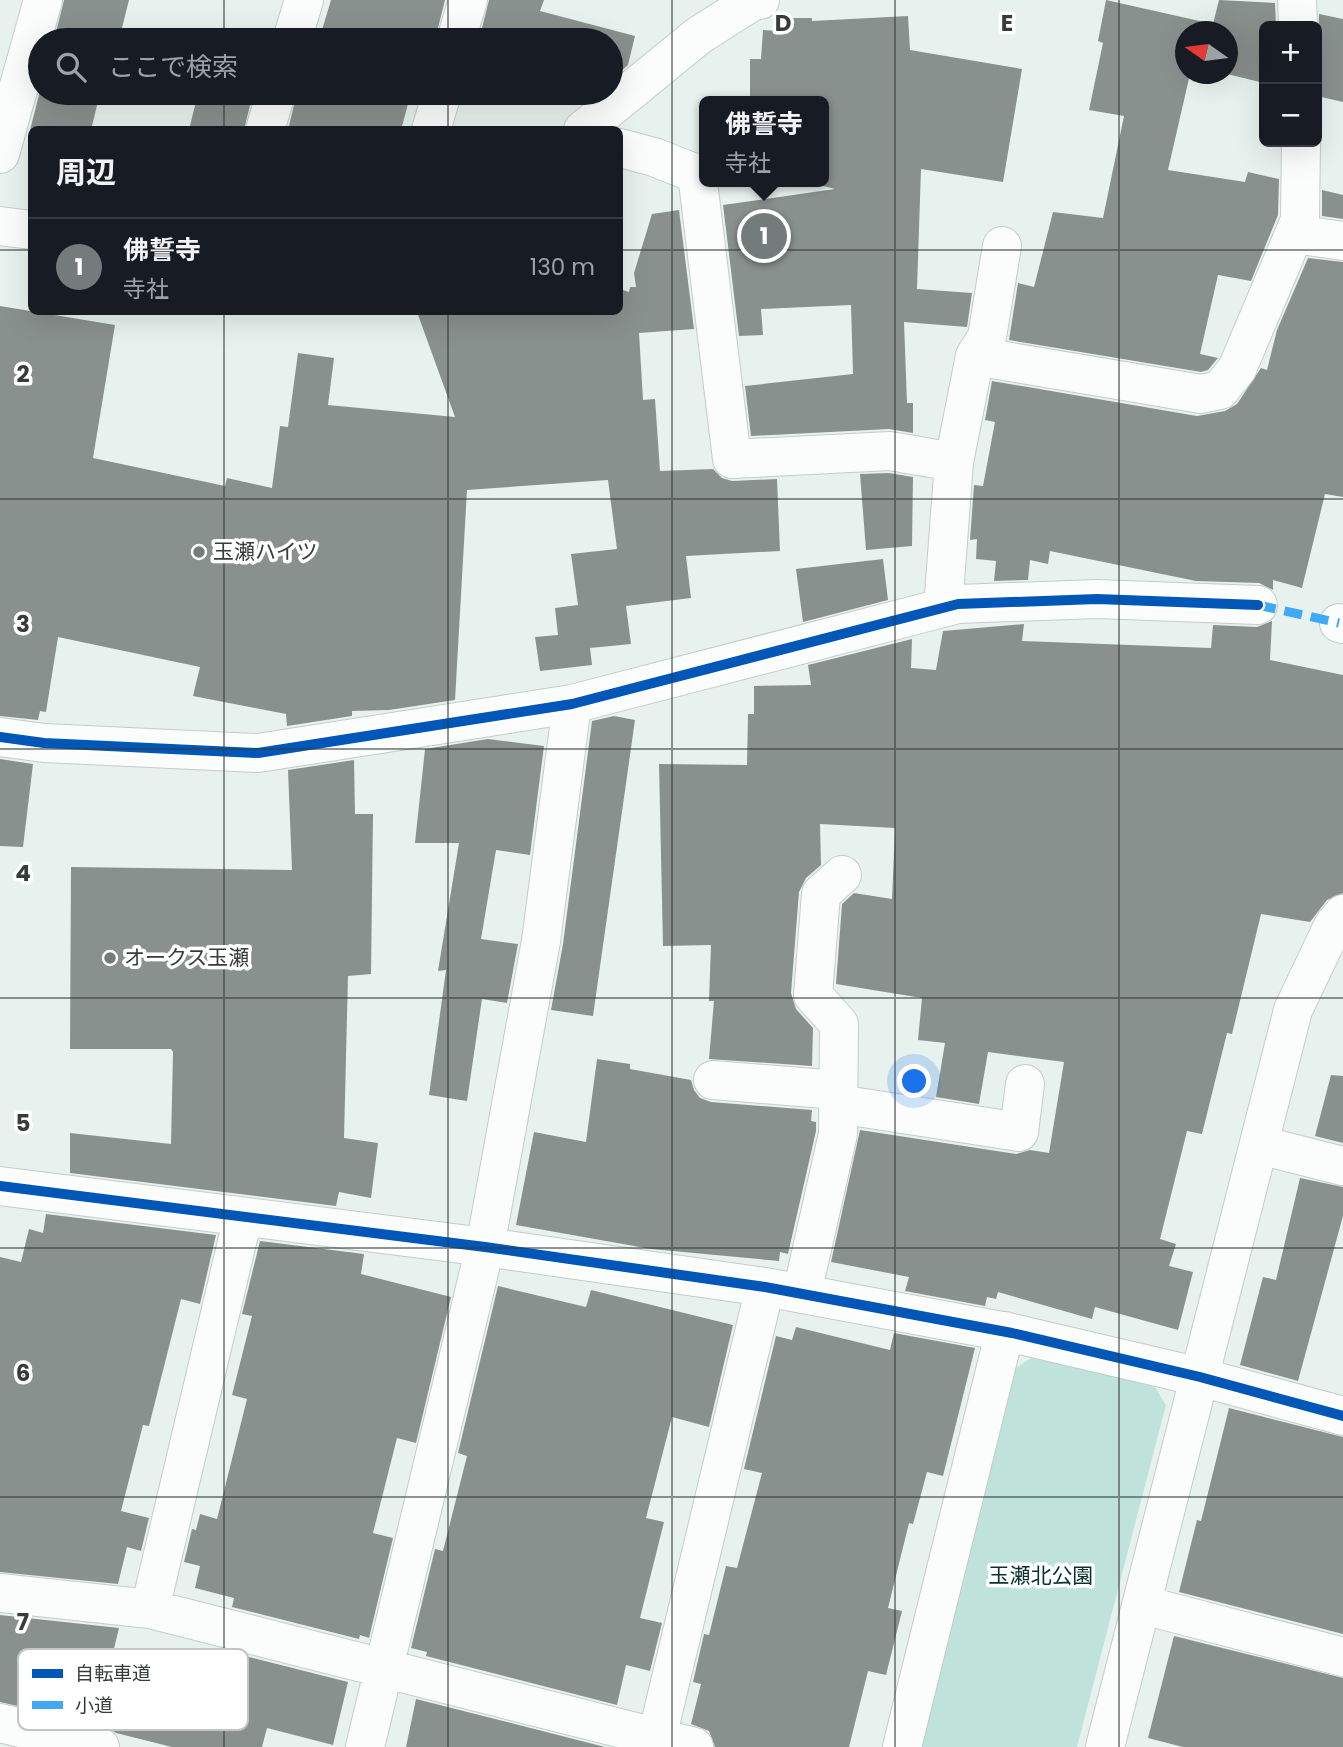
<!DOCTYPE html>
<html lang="ja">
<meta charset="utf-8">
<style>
body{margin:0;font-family:Poppins,"Noto Sans JP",sans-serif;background:#242831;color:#f1f3f6}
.controls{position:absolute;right:21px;top:21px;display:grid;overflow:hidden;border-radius:10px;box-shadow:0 7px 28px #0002}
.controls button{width:63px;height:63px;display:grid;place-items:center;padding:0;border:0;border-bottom:2px solid #363941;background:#171b24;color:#f1f3f6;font:35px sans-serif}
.compass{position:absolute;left:1175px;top:21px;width:63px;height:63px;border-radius:50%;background:#171b24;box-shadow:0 7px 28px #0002;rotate:284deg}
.you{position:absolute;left:915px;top:1082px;width:24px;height:24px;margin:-18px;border:5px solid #fff;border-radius:50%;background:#1a73e8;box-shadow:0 0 0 10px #1a73e833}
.badge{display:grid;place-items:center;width:46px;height:46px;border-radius:50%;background:#737c7b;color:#fff;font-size:23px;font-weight:700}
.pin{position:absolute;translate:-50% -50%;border:4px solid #fff;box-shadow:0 2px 7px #0006}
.popup{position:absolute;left:699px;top:96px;width:130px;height:91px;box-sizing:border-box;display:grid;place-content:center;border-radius:10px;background:#171b24;filter:drop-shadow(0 2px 5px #0005);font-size:23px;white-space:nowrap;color:#9ea1a6}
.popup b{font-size:26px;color:#f1f3f6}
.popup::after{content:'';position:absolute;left:50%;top:100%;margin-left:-14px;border:14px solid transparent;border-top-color:#171b24}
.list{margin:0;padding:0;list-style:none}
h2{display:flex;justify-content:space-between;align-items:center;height:91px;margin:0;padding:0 28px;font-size:30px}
h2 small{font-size:23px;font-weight:400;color:#9ea1a6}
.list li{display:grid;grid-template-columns:46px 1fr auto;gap:21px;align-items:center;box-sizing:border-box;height:98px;padding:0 28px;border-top:2px solid #363941}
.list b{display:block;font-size:26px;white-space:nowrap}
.list p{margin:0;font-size:23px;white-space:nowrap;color:#9ea1a6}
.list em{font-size:23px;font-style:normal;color:#9ea1a6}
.icon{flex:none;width:38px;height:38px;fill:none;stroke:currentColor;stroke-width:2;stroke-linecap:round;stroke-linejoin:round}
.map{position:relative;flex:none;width:1343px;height:1747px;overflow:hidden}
.search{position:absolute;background:#171b24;box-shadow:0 7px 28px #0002;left:28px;top:28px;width:595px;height:77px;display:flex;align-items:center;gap:18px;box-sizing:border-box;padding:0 24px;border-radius:38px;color:#9ea1a6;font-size:26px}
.panel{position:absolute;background:#171b24;box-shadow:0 7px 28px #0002;left:28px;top:126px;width:595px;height:189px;border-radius:10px}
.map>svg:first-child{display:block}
.green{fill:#bfe3db}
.building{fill:#89918f}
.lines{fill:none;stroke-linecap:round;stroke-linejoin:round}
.minor-casing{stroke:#c3ccc9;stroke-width:40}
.minor{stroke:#fbfdfd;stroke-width:38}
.quiet{stroke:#3fa9f5;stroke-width:9;stroke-dasharray:18 9;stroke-linecap:butt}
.cycleway-casing{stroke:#fff;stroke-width:15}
.cycleway{stroke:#0057b8;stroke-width:10}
.grid{fill:none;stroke:#353d3c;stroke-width:2;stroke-opacity:0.55}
.poi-dot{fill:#737c7b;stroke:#fff;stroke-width:2.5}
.labels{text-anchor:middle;stroke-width:7;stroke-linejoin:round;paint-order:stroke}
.poi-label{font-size:21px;fill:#353d3c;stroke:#fff;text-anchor:start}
.park-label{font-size:21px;fill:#08312a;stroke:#fff}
.key{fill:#fff;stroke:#c2c5c4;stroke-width:2}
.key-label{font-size:19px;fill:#353d3c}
.grid-label{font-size:23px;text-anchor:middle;font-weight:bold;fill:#353d3c;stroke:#fff;stroke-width:7;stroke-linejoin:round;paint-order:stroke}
</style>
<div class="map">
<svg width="1343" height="1747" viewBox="0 0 1343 1747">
<rect width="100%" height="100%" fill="#e7f2ef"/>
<!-- green -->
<path class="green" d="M 1034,1356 L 1155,1387 L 1166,1405 L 1077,1747 L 916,1747 L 1016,1368 Z"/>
<!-- building -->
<path class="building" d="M 64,0 L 129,0 L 119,40 L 54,40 Z
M 331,0 L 445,0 L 435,40 L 319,40 Z
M 489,0 L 544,0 L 540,11 L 635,36 L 628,65 L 619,73 L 614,72 L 611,79 L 611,40 L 479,40 Z
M 1106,0 L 1213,24 L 1219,0 L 1275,3 L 1276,26 L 1264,26 L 1264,83 L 1227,74 L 1228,32 L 1186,32 L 1186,74 L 1190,74 L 1168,170 L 1245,182 L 1248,172 L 1279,179 L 1278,215 L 1251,281 L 1218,275 L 1200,354 L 1218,358 L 1208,370 L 1201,372 L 1009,340 L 1018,283 L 1034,287 L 1053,212 L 1103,218 L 1124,116 L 1089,110 L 1103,43 L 1098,41 Z
M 1319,14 L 1343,19 L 1343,102 L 1317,96 Z
M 908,16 L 910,50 L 1022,69 L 1003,182 L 921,169 L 917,289 L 972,293 L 967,327 L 904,322 L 907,403 L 913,403 L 913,433 L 889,429 L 751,436 L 745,386 L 853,374 L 851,305 L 761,309 L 763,335 L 739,336 L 723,205 L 835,189 L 823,186 L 823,101 L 750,101 L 750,59 L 761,59 L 763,30 L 777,31 L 778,18 L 812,18 L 812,21 Z
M 40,91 L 100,93 L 91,130 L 30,130 Z
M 198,93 L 253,93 L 244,130 L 189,130 Z
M 297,93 L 411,93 L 401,130 L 288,130 Z
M 1322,190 L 1343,195 L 1343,219 L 1322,216 Z
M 679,210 L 694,329 L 639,333 L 643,400 L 655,399 L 660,471 L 713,469 L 722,478 L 732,481 L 777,479 L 780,551 L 686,556 L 691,598 L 626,606 L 631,644 L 590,648 L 592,665 L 540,671 L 535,637 L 558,635 L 555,608 L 578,605 L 571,554 L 617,549 L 608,480 L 467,490 L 455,700 L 389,710 L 352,711 L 352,716 L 287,726 L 286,714 L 193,696 L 200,667 L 58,637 L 46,712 L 40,711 L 38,720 L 0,716 L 0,306 L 115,325 L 93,458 L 225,486 L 227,478 L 272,488 L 280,426 L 288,427 L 298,353 L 334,358 L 328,405 L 455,417 L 417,312 L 620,312 L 620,289 L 629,292 L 630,287 L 636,287 L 634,273 L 652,214 Z
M 1308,258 L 1343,262 L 1343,497 L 1325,494 L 1302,588 L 1273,580 L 1273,590 L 1259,583 L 1196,581 L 1050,551 L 1048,564 L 1030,560 L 1028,580 L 994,581 L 996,561 L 976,559 L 977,539 L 970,540 L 974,485 L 983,486 L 995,422 L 985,420 L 992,381 L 1197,416 L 1225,411 L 1237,404 L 1261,368 L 1267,370 L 1277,330 Z
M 889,473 L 913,477 L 912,546 L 866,550 L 860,474 Z
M 883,559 L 888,600 L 803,622 L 796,569 Z
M 1272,621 L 1270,660 L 1343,675 L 1343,893 L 1327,900 L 1310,922 L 1261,914 L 1232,1034 L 1227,1033 L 1202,1134 L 1187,1131 L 1160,1239 L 1176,1244 L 1169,1266 L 1193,1272 L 1178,1330 L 1095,1307 L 1092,1319 L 998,1292 L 996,1299 L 987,1297 L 985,1306 L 905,1291 L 909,1277 L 831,1262 L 860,1130 L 1016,1154 L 1030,1150 L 1049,1153 L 1064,1062 L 988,1052 L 979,1104 L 936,1097 L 945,1043 L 918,1040 L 922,998 L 836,984 L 842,904 L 854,893 L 892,899 L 895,828 L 820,824 L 821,865 L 806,878 L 799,892 L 791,993 L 796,1009 L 813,1028 L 812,1066 L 709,1059 L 714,1001 L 709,1001 L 711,945 L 663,946 L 659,764 L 747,765 L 748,714 L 754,714 L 754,686 L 811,685 L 808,665 L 912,639 L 911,668 L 936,670 L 943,631 L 1024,624 L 1022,641 L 1211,648 L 1213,625 L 1257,627 Z
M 614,716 L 635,720 L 593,1016 L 551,1010 L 563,944 L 592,721 Z
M 488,739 L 544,746 L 530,855 L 496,850 L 481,939 L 518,944 L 507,1003 L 482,999 L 467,1101 L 429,1095 L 446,970 L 438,971 L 459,843 L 415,843 L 425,749 Z
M 0,759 L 33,764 L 23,847 L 0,846 Z
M 354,760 L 355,814 L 373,814 L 371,974 L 348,976 L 344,1138 L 378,1143 L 371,1198 L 339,1192 L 336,1206 L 70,1173 L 70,1133 L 171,1144 L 173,1052 L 171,1049 L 70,1049 L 71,867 L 292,870 L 288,770 Z
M 597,1059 L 630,1064 L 630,1069 L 691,1080 L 694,1090 L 700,1098 L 711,1102 L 812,1110 L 811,1121 L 816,1122 L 816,1131 L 788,1254 L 780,1252 L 779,1261 L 651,1249 L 516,1225 L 534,1132 L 586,1142 Z
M 1331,1075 L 1343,1076 L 1343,1143 L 1315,1136 Z
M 1300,1178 L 1343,1187 L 1343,1216 L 1298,1381 L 1240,1365 L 1263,1277 L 1276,1280 Z
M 46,1214 L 216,1235 L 200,1304 L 181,1299 L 149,1426 L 143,1425 L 121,1511 L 149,1518 L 141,1551 L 127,1547 L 118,1584 L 0,1572 L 0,1257 L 21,1262 L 29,1229 L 43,1233 Z
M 260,1241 L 364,1254 L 361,1274 L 451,1297 L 416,1443 L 397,1438 L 373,1533 L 393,1538 L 369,1638 L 360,1635 L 359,1639 L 232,1607 L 234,1598 L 195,1588 L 200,1566 L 184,1562 L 192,1529 L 196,1530 L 200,1514 L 217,1519 L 247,1399 L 232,1395 L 252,1316 L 242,1314 Z
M 498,1286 L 586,1307 L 591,1290 L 733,1325 L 709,1427 L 672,1417 L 646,1518 L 664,1522 L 640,1618 L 662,1623 L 650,1671 L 626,1665 L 617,1705 L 426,1656 L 427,1652 L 411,1648 L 435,1549 L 443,1551 L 467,1456 L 458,1453 Z
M 796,1327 L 890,1350 L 894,1333 L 975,1348 L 943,1476 L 927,1472 L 913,1524 L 909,1523 L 888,1608 L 902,1611 L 886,1675 L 868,1671 L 849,1747 L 715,1747 L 709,1731 L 691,1724 L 701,1684 L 693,1682 L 704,1634 L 709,1635 L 726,1566 L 737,1568 L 762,1473 L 744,1469 L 776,1336 L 792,1340 Z
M 1229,1408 L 1343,1437 L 1343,1634 L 1179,1592 L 1197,1520 L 1201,1521 Z
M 0,1615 L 119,1628 L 112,1657 L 213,1682 L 221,1650 L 348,1682 L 333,1745 L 267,1728 L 262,1747 L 172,1747 L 116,1733 L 105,1726 L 0,1702 Z
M 1174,1636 L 1343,1678 L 1343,1747 L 1183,1747 L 1148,1738 Z
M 416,1699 L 605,1747 L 406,1747 Z"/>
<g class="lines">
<!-- minor casing -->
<g class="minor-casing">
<path id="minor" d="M 1297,0 L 1298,26
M 292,40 L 304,0
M 456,40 L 468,0
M 265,130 L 276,93
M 431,130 L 442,93
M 583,130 L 698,36 L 753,1 L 760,0
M 620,148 L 654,157 L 697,174 L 732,459 L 890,451 L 954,462
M 0,154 L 43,0
M 0,226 L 32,230
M 1294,234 L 1343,241
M 975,356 L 1201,394 L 1220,390 L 1237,369 L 1300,220 L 1301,142
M 943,608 L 954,462 L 975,356 L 987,337 L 1002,246
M 1339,623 L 1343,624
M 0,737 L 44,743 L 258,753 L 572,704 L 958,604 L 1097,599 L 1258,605
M 713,1080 L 838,1090
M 838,1104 L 1019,1132 L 1025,1084
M 1260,1145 L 1343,1166
M 0,1186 L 485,1247 L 765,1287 L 1012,1333 L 1200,1377 L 1343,1416
M 802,1293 L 838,1134 L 839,1024 L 813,995 L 821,894 L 842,875
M 0,1593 L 150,1609 L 694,1747
M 1143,1605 L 1343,1657
M 150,1609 L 243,1217
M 0,1723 L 100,1747
M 657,1737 L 765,1287
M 365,1747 L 485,1247 L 541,941 L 572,704
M 902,1747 L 1005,1331
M 1105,1747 L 1293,1010 L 1333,926 L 1343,914"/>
</g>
<!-- minor -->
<use href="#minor" class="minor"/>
<!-- quiet -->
<path class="quiet" d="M 1258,605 L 1339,623"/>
<!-- cycleway casing -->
<g class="cycleway-casing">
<path id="cycleway" d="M 0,737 L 44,743 L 258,753 L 572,704 L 958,604 L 1097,599 L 1258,605
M 0,1186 L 485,1247 L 765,1287 L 1012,1333 L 1200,1377 L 1343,1416"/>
</g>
<!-- cycleway -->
<use href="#cycleway" class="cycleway"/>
</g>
<!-- grid -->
<path class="grid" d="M 224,0 L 224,40M 448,0 L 448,40M 672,0 L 672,1747M 895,0 L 895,1747M 1119,0 L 1119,1747M 224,93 L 224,130M 448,93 L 448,130M 0,250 L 32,250M 620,250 L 1343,250M 224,312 L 224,1747M 448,312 L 448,1747M 0,499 L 1343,499M 0,749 L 1343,749M 0,998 L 1343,998M 0,1248 L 1343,1248M 0,1497 L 1343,1497"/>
<!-- markers -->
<g class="poi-dot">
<circle cx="199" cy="552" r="7"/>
<circle cx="110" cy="958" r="7"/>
</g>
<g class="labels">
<!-- poi labels -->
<g class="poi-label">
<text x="213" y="559">玉瀬ハイツ</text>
<text x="124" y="965">オークス玉瀬</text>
</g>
<!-- park labels -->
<g class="park-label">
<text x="1041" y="1583">玉瀬北公園</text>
</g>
</g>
<!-- legend -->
<rect x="18" y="1649" width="230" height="81" rx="10" class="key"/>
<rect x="32" y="1669" width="31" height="9" fill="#0057b8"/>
<rect x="32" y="1701" width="31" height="8" fill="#3fa9f5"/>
<g class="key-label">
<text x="75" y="1680">自転車道</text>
<text x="75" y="1712">小道</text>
</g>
<g class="grid-label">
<text x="783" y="31">D</text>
<text x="1007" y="31">E</text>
<text x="23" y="382">2</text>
<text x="23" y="632">3</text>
<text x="23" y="881">4</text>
<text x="23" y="1131">5</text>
<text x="23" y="1381">6</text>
<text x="23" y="1630">7</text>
</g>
</svg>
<div class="controls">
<button>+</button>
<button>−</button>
</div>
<svg class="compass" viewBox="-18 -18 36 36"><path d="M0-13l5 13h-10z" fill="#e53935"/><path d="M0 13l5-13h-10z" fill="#9ea1a6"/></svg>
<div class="you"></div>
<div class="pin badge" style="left:764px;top:236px">1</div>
<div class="popup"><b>佛誓寺</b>寺社</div>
<div class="search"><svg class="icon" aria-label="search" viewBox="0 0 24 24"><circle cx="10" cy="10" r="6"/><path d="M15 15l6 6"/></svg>ここで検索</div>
<section class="panel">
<h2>周辺<small></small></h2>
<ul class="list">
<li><span class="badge">1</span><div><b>佛誓寺</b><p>寺社</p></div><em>130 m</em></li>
</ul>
</section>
</div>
